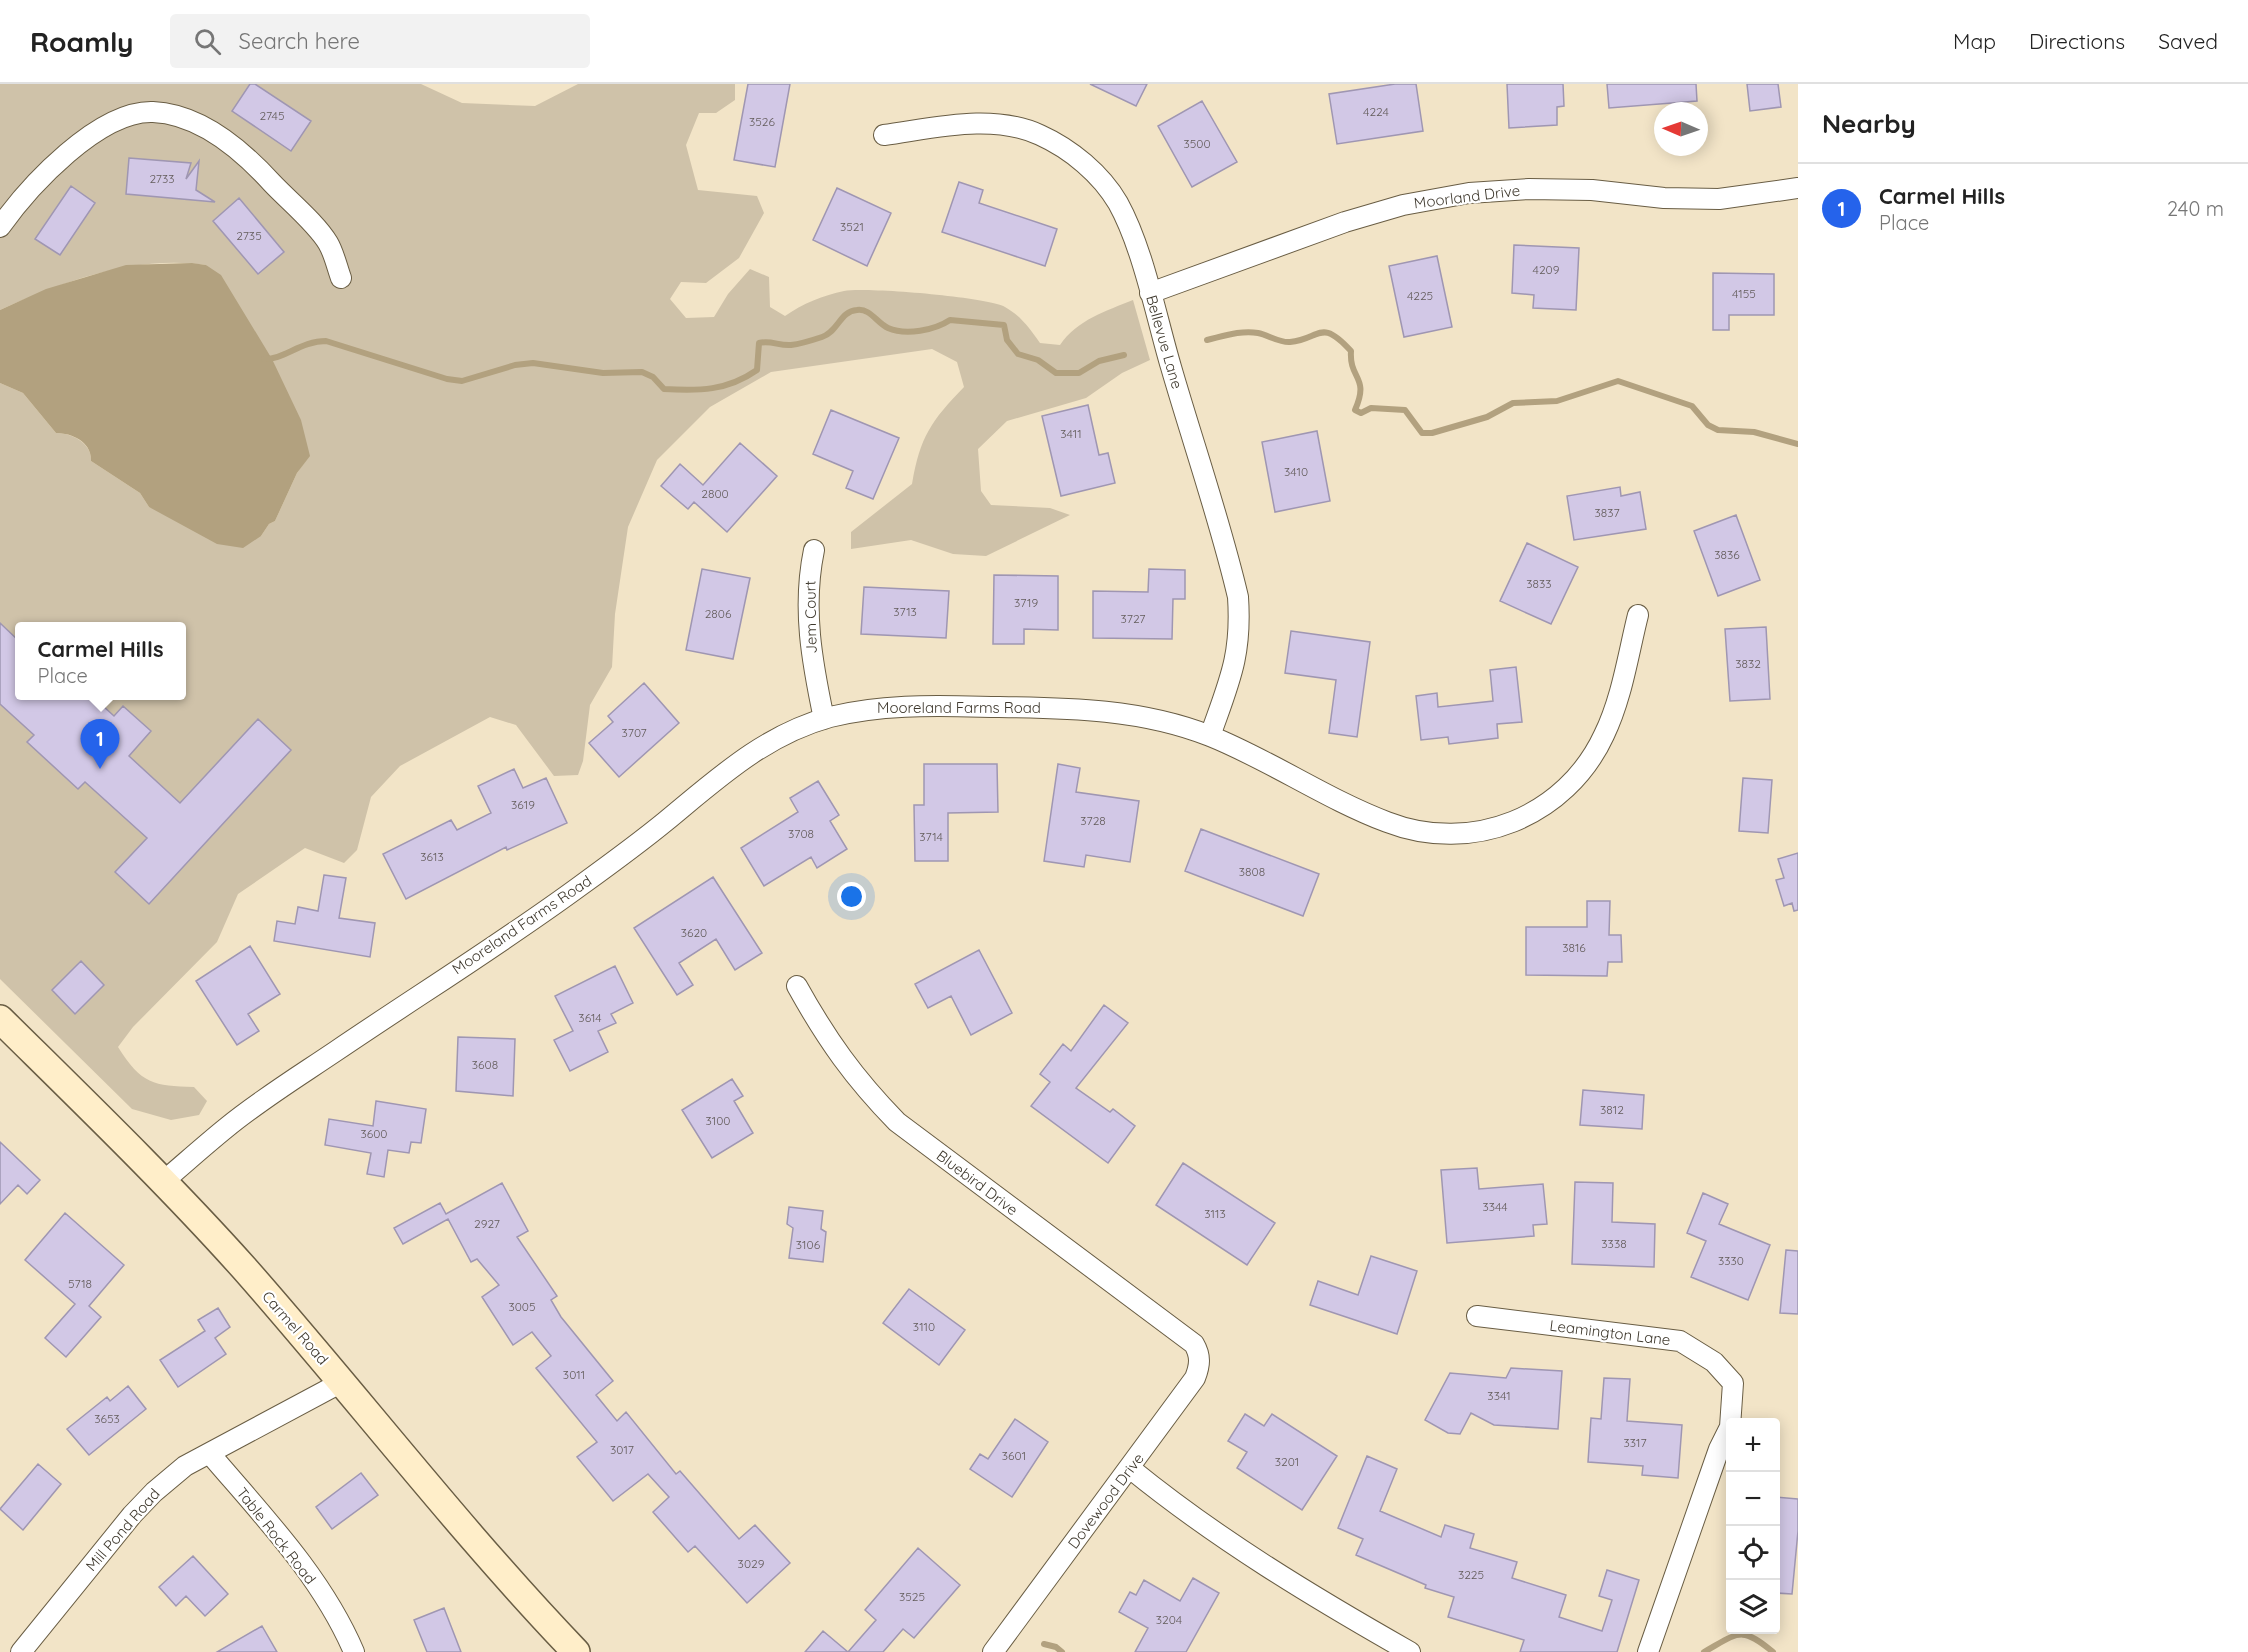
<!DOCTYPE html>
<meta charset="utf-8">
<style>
body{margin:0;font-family:Quicksand,sans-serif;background:#f2f2f2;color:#222}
.controls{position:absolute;right:18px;bottom:18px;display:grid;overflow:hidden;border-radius:6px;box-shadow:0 3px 15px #0003}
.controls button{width:54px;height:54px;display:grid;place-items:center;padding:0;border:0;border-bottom:2px solid #e0e0e0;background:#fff;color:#222;font:30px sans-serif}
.compass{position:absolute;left:1654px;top:18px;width:54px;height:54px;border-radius:50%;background:#fff;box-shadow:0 3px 15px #0003;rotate:272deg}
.you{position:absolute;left:852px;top:813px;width:21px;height:21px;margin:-15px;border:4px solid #fff;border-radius:50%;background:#1a73e8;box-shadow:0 0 0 9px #1a73e833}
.badge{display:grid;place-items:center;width:39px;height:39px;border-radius:50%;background:#2563eb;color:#fff;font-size:20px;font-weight:700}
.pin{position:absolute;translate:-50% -50px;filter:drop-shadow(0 2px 3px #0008)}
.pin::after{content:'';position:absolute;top:32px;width:21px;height:18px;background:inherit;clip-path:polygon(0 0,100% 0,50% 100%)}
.popup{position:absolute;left:15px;top:538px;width:171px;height:78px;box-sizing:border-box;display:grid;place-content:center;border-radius:6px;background:#fff;filter:drop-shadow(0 2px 4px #0005);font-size:20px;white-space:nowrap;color:#767676}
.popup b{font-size:22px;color:#222}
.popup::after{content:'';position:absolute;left:50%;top:100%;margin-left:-12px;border:12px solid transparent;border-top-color:#fff}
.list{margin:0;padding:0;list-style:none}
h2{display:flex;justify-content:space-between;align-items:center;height:78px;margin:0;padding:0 24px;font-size:26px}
h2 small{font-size:20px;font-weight:400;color:#767676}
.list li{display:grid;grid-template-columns:39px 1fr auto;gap:18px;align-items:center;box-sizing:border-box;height:90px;padding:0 24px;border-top:2px solid #e0e0e0}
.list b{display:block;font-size:22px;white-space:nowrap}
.list p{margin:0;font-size:20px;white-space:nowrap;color:#767676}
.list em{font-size:20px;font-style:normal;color:#767676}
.icon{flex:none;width:33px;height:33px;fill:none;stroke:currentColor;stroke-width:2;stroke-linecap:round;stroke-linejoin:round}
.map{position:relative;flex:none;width:1798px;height:1568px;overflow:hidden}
header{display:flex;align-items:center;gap:36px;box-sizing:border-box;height:84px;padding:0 30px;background:#fff;border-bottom:2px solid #e0e0e0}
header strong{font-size:28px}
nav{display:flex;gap:33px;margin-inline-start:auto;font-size:21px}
.search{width:420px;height:54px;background:#f2f2f2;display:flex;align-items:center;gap:15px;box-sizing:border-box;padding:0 21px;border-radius:6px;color:#767676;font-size:22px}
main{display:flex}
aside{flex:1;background:#fff}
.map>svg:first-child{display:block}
.green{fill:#cfc2a9;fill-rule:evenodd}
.water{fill:#b2a17f}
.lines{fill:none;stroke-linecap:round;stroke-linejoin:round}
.stream{stroke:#b2a17f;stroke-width:6}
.building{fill:#d2c8e6;stroke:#9f96b2;stroke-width:1.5}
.minor-casing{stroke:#695d44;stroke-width:22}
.secondary-casing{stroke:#695d44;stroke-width:30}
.minor{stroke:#fff;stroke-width:20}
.secondary{stroke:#ffeec9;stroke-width:27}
.labels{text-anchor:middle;stroke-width:4.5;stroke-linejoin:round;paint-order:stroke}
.number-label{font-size:12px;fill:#635c5b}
.street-label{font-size:15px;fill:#3e382d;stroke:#fff}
</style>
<header>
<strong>Roamly</strong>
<div class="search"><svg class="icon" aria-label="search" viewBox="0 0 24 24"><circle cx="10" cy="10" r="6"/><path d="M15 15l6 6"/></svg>Search here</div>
<nav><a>Map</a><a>Directions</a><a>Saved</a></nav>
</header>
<main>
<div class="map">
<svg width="1798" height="1568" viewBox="0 0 1798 1568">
<rect width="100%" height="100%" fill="#f2e4c7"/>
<!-- green -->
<path class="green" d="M 0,0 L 421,0 L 462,19 L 535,22 L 578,0 L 735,0 L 735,16 L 716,29 L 699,29 L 686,61 L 698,106 L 757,112 L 764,129 L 739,174 L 706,199 L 681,198 L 670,215 L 686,234 L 714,233 L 728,210 L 750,185 L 769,193 L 770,223 L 785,232 C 802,220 824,211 844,207 C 866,203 987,213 1005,223 C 1021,232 1030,245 1040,259 L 1060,261 C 1077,236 1106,227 1133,216 L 1150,276 L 1122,289 L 1086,314 L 1007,337 L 978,365 L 981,407 L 991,421 L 1050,424 L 1070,431 L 986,472 L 953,470 L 911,456 L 851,465 L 851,448 L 912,400 C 920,353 931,337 964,303 L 957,278 L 932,265 L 771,288 L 710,323 L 657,376 L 628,443 L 615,530 L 612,583 L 590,621 L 583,677 L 578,691 L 554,692 L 516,641 L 490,633 L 400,682 L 371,713 L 357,766 L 344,779 L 305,764 L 238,810 L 217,858 L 133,943 L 118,963 C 141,1000 154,1002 194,1003 L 207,1017 L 199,1031 L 171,1036 L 132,1025 L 0,895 L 0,299 L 23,309 L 56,349 C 72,349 92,359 91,377 L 140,409 L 149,423 L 261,452 L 269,440 L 275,437 L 297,389 L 309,372 L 206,181 C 134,171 65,197 0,226 ZM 19,542 L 181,542 L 181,612 L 19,612 Z"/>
<!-- water -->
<path class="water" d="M 192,179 L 206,181 L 221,191 L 272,275 L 301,336 L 310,372 L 297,389 L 275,437 L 269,440 L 261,452 L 243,464 L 217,460 L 149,423 L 140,409 L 91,377 C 92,358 72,349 56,349 L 23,309 L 0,299 L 0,226 L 46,205 L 126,181 Z"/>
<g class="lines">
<!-- stream -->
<path class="stream" d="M 1207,256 C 1224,252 1241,246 1258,249 C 1268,251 1280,259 1290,258 C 1321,255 1320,233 1351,267 C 1349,296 1370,292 1355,326 L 1361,329 L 1371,324 L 1405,326 L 1422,349 L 1432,349 L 1487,333 L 1513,319 L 1557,317 L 1618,297 L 1692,322 L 1708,341 L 1718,346 L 1754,348 L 1798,360
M 264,275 C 283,276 301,257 326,257 L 447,295 L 462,297 L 515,281 L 533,279 L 603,289 L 642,288 L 653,293 L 664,305 C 699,307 727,307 757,286 L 759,259 C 771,256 779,262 791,261 C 800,260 813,256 822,253 C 838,248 840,227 857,226 C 870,224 877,239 888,244 C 906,252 935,246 950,236 L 1004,241 L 1007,256 L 1018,270 L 1038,276 L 1056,289 L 1079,289 L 1099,277 L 1124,271
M 1044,1560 L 1056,1563 L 1062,1568
M 1704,1568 C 1738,1549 1741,1541 1773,1568"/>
</g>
<!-- building -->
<path class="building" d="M 250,0 L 255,0 L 311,37 L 291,67 L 232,27 Z
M 748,0 L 790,0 L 775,83 L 734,76 Z
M 1090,0 L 1147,0 L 1136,22 Z
M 1395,0 L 1416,0 L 1423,47 L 1337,60 L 1329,10 Z
M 1507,0 L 1563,0 L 1564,22 L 1557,23 L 1557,41 L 1509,44 Z
M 1607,0 L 1696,0 L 1697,17 L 1609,24 Z
M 1747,0 L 1778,0 L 1781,23 L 1750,27 Z
M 1202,17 L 1237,78 L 1192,103 L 1158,42 Z
M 129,74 L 191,79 L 186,95 L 199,77 L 196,106 L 215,118 L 126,110 Z
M 959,98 L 983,106 L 979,119 L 1057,145 L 1045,182 L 942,148 Z
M 71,102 L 95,119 L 60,171 L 35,155 Z
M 837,104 L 891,129 L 867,182 L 813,156 Z
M 239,114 L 284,168 L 258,190 L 213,137 Z
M 1514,161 L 1579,164 L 1576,226 L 1533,224 L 1534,211 L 1512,209 Z
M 1437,172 L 1452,243 L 1404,253 L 1389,182 Z
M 1713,189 L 1774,190 L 1774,231 L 1729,231 L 1729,246 L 1713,246 Z
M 1088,321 L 1099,371 L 1108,369 L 1115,399 L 1061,412 L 1042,332 Z
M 831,326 L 899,354 L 873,415 L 846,404 L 853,387 L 813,370 Z
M 1317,347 L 1330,417 L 1275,428 L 1262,358 Z
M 740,359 L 777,392 L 727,448 L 694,418 L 688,425 L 661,402 L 680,380 L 703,401 Z
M 1620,403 L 1621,412 L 1640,408 L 1646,445 L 1574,456 L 1567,412 Z
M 1736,431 L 1760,496 L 1718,512 L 1694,447 Z
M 1527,459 L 1578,483 L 1551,540 L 1500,517 Z
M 702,485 L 750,494 L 733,575 L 686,566 Z
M 1149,485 L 1185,486 L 1185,515 L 1173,515 L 1172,555 L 1093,554 L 1093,507 L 1148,508 Z
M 994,491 L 1058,492 L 1058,546 L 1024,545 L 1024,560 L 993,560 Z
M 864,503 L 949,507 L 946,554 L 861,550 Z
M 0,539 L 19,557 L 19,612 L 92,612 L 114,632 L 123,622 L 151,647 L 129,672 L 180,719 L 258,635 L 291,666 L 149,820 L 115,788 L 147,754 L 85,698 L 78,705 L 27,658 L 34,651 L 0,620 Z
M 1766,543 L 1770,615 L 1730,617 L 1725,545 Z
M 1291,547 L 1370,558 L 1357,653 L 1329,649 L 1336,596 L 1285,589 Z
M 1516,583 L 1522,638 L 1497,640 L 1498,654 L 1449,660 L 1448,653 L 1421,656 L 1416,612 L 1437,609 L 1438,623 L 1493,617 L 1490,586 Z
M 644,599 L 679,639 L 619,693 L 589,659 L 613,638 L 608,632 Z
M 924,680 L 997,680 L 998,728 L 948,729 L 948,777 L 915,777 L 914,721 L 924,721 Z
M 1058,680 L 1080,684 L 1076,708 L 1139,717 L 1130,778 L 1086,771 L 1084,783 L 1044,777 Z
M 514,685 L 523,704 L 546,694 L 567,739 L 507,766 L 506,763 L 406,815 L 383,770 L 451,736 L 457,746 L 491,729 L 478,702 Z
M 1743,694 L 1772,696 L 1768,749 L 1739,747 Z
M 818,697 L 839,731 L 830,737 L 847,765 L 817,784 L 811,773 L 764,802 L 741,764 L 798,728 L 790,714 Z
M 1201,745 L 1319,790 L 1303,832 L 1185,787 Z
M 1798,769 L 1798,826 L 1794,827 L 1792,819 L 1784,822 L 1776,796 L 1784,794 L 1778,775 Z
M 324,791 L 346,794 L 339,834 L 375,839 L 370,873 L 274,857 L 277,837 L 295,840 L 298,823 L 318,827 Z
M 713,793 L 762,869 L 735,886 L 716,855 L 679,879 L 693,901 L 677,911 L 634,844 Z
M 1587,817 L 1610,817 L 1609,851 L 1621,851 L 1622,878 L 1608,878 L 1607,892 L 1526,891 L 1526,843 L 1587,843 Z
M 250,862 L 280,910 L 248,930 L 259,947 L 237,961 L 196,897 Z
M 979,866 L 1012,929 L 971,951 L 951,912 L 928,924 L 915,900 Z
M 81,877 L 104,901 L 75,930 L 52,906 Z
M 615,882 L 633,919 L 611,930 L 616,939 L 598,947 L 608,968 L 570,987 L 554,956 L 573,947 L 555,912 Z
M 1104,921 L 1128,939 L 1076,1004 L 1110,1028 L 1113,1025 L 1135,1042 L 1108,1079 L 1031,1022 L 1050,998 L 1040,990 L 1063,960 L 1071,967 Z
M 458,953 L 515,955 L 513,1012 L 456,1007 Z
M 732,995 L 743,1012 L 734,1017 L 753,1049 L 712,1074 L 682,1026 Z
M 1583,1006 L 1644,1011 L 1642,1045 L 1580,1041 Z
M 376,1017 L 426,1025 L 421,1059 L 411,1058 L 409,1069 L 388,1066 L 384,1093 L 367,1090 L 371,1069 L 325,1061 L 329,1035 L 373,1042 Z
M 0,1058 L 40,1096 L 27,1110 L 18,1101 L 0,1120 Z
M 1183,1079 L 1275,1139 L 1247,1181 L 1156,1121 Z
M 1477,1084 L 1479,1105 L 1543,1100 L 1547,1140 L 1533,1141 L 1534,1152 L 1447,1159 L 1441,1086 Z
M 1575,1098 L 1613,1099 L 1612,1138 L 1655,1140 L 1654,1183 L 1572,1180 Z
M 502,1099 L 528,1147 L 517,1153 L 557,1212 L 551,1216 L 561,1233 L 613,1297 L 596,1311 L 617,1337 L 626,1328 L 676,1390 L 680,1387 L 739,1455 L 755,1441 L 790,1479 L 747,1519 L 695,1462 L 688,1468 L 653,1428 L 669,1413 L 648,1390 L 613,1417 L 577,1373 L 597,1358 L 536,1284 L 551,1272 L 532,1248 L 513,1261 L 482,1213 L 499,1201 L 477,1175 L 471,1178 L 448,1135 L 403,1160 L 394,1144 L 440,1119 L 446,1130 Z
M 1703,1109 L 1728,1120 L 1719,1140 L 1770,1161 L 1748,1216 L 1691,1193 L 1706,1157 L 1687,1149 Z
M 789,1123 L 823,1127 L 821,1145 L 826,1148 L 823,1178 L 789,1174 L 793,1144 L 787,1140 Z
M 65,1129 L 124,1181 L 89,1222 L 101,1233 L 66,1273 L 45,1254 L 75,1220 L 25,1176 Z
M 1786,1166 L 1798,1167 L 1798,1230 L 1780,1229 Z
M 1371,1172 L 1417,1187 L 1397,1250 L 1310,1221 L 1318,1197 L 1358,1211 Z
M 909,1205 L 965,1246 L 939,1281 L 883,1239 Z
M 218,1224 L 230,1243 L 215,1254 L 226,1270 L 178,1303 L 160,1276 L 205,1247 L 198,1236 Z
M 1511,1284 L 1562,1287 L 1558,1345 L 1494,1341 L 1471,1329 L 1460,1350 L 1448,1349 L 1425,1336 L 1450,1289 L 1506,1294 Z
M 1604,1294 L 1630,1295 L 1627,1337 L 1682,1341 L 1678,1394 L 1642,1391 L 1643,1382 L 1588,1378 L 1591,1334 L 1601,1335 Z
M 128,1302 L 146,1325 L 89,1371 L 67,1345 L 107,1313 L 110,1317 Z
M 1245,1330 L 1264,1342 L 1272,1330 L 1337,1372 L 1302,1426 L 1237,1384 L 1247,1368 L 1228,1357 Z
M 1015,1335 L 1048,1358 L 1012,1413 L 970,1385 L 980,1370 L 988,1375 Z
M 1367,1372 L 1397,1385 L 1380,1427 L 1441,1453 L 1445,1441 L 1474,1450 L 1470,1464 L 1517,1478 L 1512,1494 L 1566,1511 L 1559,1533 L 1602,1547 L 1612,1516 L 1599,1512 L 1607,1486 L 1639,1496 L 1617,1568 L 1520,1568 L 1524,1556 L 1448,1533 L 1454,1513 L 1425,1504 L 1426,1501 L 1356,1471 L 1363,1455 L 1338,1444 Z
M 38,1380 L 61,1400 L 23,1446 L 0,1425 Z
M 361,1389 L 378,1411 L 332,1445 L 316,1423 Z
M 1776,1413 L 1798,1415 L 1798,1447 L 1792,1510 L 1776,1509 Z
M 918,1464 L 960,1501 L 914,1554 L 903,1545 L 883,1568 L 805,1568 L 823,1547 L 848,1568 L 876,1536 L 865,1526 Z
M 193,1472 L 228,1510 L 205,1532 L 186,1512 L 176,1522 L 159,1503 Z
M 1193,1494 L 1219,1509 L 1186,1568 L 1135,1568 L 1148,1544 L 1119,1528 L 1130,1508 L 1136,1511 L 1144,1496 L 1180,1517 Z
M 444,1524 L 461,1568 L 427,1568 L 414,1536 Z
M 262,1542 L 277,1568 L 217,1568 Z"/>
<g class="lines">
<!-- minor casing -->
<g class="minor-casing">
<path id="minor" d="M 884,51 C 935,44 992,29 1040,51 C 1071,65 1101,90 1118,119 C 1143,164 1156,232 1171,283 C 1193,359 1220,436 1238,513 C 1242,572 1229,598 1210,652
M 0,143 C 29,102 99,26 153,28 C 200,30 242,66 272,99 C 289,117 316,139 328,159 C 334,169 337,183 341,194
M 1150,209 L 1345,138 L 1403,121 L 1469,109 L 1529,105 L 1592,106 L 1664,114 L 1719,115 L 1798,104
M 814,466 C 802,524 812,578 824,635
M 797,902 C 827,956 854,994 897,1038 L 1194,1260 C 1201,1272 1200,1281 1195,1294 L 993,1568
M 165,1096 C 185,1079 205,1061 226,1044 C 260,1016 299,992 336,967 C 417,912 501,860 580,802 C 609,781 638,760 666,737 C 717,695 764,651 830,633 C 886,619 942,622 999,623 C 1070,624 1142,625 1210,652 C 1270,676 1326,715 1387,738 C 1472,771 1566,733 1604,651 C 1622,614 1628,571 1638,531
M 1477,1232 L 1680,1257 L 1714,1278 L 1733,1299 L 1730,1343 L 1719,1365 L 1648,1568
M 211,1371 C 263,1432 322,1493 354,1568
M 1131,1385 C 1217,1455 1313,1513 1410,1568
M 21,1568 L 132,1431 L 154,1408 L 185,1382 L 342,1298"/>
</g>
<!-- secondary casing -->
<g class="secondary-casing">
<path id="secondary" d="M 0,935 C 83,1017 166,1097 244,1184 C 356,1311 459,1446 576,1568"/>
</g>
<!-- minor -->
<use href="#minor" class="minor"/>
<!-- secondary -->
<use href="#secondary" class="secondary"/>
</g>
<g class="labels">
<!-- number labels -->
<g class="number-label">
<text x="1376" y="32">4224</text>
<text x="272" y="36">2745</text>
<text x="762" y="42">3526</text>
<text x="1197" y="64">3500</text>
<text x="162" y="99">2733</text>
<text x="852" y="147">3521</text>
<text x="249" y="156">2735</text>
<text x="1546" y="190">4209</text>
<text x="1744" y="214">4155</text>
<text x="1420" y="216">4225</text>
<text x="1071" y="354">3411</text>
<text x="1296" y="392">3410</text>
<text x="715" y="414">2800</text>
<text x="1607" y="433">3837</text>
<text x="1727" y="475">3836</text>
<text x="1539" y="504">3833</text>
<text x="1026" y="523">3719</text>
<text x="905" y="532">3713</text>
<text x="718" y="534">2806</text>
<text x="1133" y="539">3727</text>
<text x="1748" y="584">3832</text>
<text x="634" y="653">3707</text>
<text x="523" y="725">3619</text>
<text x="1093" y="741">3728</text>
<text x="801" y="754">3708</text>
<text x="931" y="757">3714</text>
<text x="432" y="777">3613</text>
<text x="1252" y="792">3808</text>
<text x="694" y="853">3620</text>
<text x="1574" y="868">3816</text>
<text x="590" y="938">3614</text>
<text x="485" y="985">3608</text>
<text x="1612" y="1030">3812</text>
<text x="718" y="1041">3100</text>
<text x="374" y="1054">3600</text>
<text x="1495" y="1127">3344</text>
<text x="1215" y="1134">3113</text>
<text x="487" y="1144">2927</text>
<text x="1614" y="1164">3338</text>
<text x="808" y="1165">3106</text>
<text x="1731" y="1181">3330</text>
<text x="80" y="1204">5718</text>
<text x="522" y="1227">3005</text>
<text x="924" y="1247">3110</text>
<text x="574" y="1295">3011</text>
<text x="1499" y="1316">3341</text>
<text x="107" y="1339">3653</text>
<text x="1635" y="1363">3317</text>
<text x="622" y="1370">3017</text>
<text x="1014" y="1376">3601</text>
<text x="1287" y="1382">3201</text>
<text x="751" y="1484">3029</text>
<text x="1471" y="1495">3225</text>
<text x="912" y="1517">3525</text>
<text x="1169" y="1540">3204</text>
</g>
<!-- street labels -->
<g class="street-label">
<text transform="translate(1467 113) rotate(-7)" y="5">Moorland Drive</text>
<text transform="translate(1164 258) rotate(74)" y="5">Bellevue Lane</text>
<text transform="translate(811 533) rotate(-91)" y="5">Jem Court</text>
<text x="959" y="629">Mooreland Farms Road</text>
<text transform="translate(522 841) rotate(-34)" y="5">Mooreland Farms Road</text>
<text transform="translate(977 1099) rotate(37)" y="5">Bluebird Drive</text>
<text transform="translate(295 1244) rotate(49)" y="5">Carmel Road</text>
<text transform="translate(1610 1249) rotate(7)" y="5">Leamington Lane</text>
<text transform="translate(1106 1417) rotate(-53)" y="5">Dovewood Drive</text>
<text transform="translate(123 1446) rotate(-49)" y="5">Mill Pond Road</text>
<text transform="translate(276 1452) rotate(52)" y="5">Table Rock Road</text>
</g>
</g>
</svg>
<div class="controls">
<button>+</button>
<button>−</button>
<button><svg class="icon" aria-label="locate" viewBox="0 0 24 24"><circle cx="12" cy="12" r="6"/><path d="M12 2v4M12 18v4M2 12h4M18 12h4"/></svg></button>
<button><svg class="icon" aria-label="layers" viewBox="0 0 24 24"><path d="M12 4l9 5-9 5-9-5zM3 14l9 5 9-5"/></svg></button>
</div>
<svg class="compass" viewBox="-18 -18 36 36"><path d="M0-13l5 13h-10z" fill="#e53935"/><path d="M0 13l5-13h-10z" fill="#767676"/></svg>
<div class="you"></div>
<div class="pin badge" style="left:100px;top:685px">1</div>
<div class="popup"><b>Carmel Hills</b>Place</div>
</div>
<aside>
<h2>Nearby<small></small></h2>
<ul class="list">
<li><span class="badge">1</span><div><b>Carmel Hills</b><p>Place</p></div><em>240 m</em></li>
</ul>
</aside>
</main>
